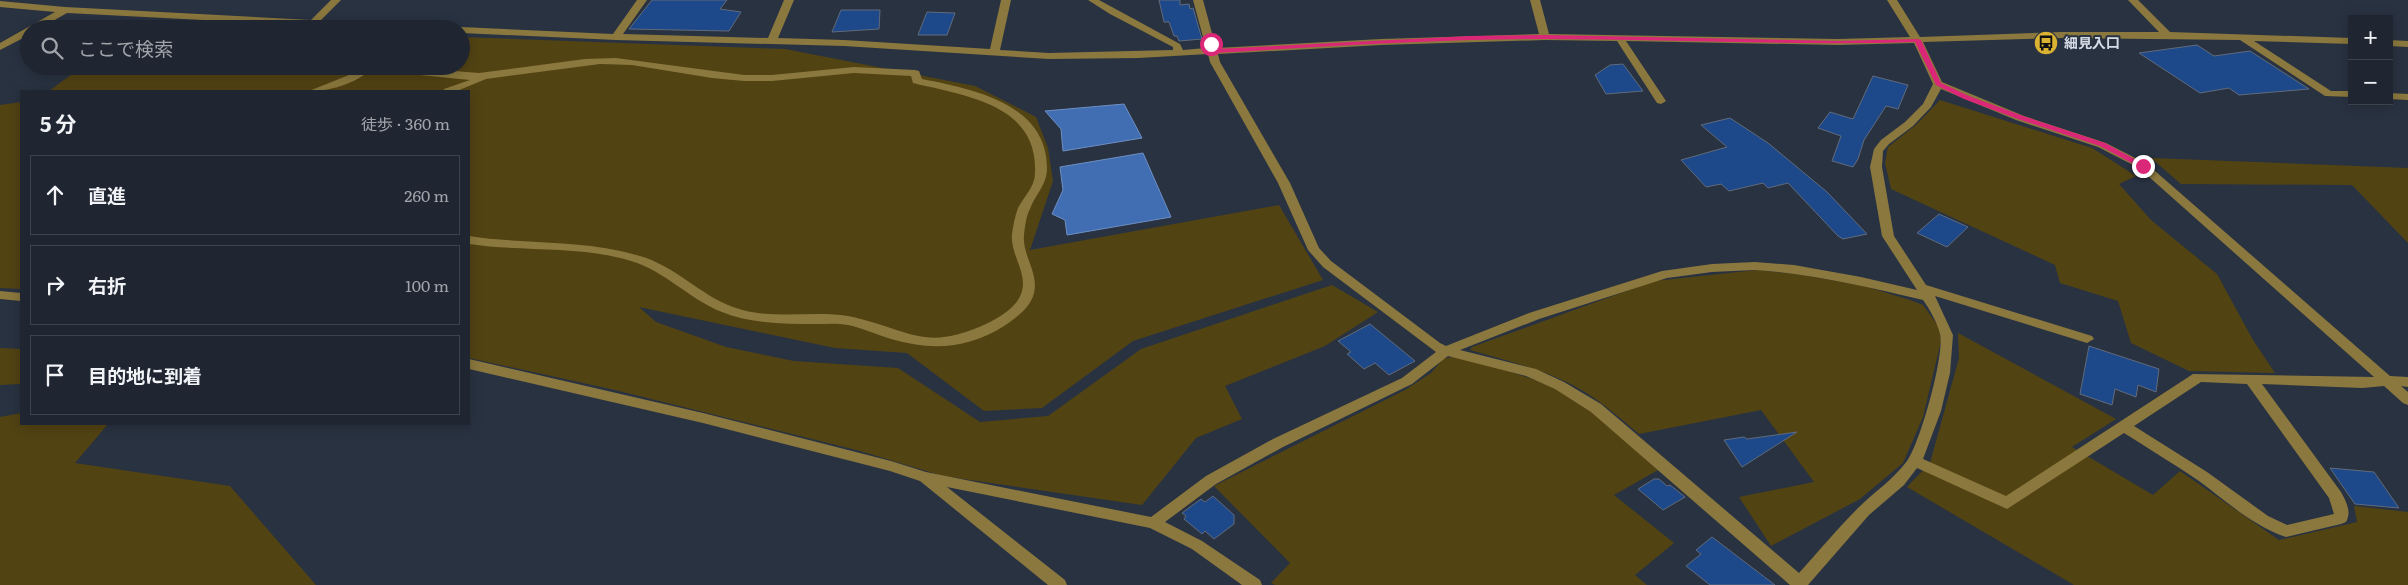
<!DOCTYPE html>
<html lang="ja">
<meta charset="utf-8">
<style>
body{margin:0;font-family:Literata,"Noto Sans JP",serif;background:#272e39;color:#f1f3f6}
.controls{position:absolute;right:15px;top:15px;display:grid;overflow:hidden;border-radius:0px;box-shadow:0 2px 12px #0003}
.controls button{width:45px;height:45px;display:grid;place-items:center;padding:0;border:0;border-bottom:1px solid #3c434d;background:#1f2631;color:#f1f3f6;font:25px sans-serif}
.stop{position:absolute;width:15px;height:15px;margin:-11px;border:4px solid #db2777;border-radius:50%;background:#fff}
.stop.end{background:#db2777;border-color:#fff;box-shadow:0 1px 5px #0008}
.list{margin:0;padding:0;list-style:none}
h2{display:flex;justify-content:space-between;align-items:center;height:65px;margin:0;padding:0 20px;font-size:21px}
h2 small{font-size:16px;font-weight:400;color:#a1a5ab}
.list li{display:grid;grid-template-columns:32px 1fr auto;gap:15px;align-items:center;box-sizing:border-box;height:80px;margin:0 10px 10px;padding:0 10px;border:1px solid #3c434d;border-radius:0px}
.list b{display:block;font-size:19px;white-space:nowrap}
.list em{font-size:16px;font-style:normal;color:#a1a5ab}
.icon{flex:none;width:28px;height:28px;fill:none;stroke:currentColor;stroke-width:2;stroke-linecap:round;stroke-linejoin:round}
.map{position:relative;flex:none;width:2408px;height:585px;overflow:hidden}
.search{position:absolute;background:#1f2631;box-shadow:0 2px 12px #0003;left:20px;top:20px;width:450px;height:55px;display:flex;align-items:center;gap:12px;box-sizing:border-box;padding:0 18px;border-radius:28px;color:#a1a5ab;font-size:19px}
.panel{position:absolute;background:#1f2631;box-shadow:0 2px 12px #0003;left:20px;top:90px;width:450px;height:335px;border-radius:0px}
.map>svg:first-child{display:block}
.green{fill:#524313}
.water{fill:#416eb3;stroke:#6e8fc3}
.building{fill:#1d488a;stroke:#606b7b}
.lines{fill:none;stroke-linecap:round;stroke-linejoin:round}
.minor{fill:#8b783e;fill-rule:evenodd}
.route{fill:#db2777}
.labels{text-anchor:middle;stroke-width:4;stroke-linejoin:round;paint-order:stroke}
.far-poi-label{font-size:14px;font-weight:bold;fill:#d7dde7;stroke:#293241;text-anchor:start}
</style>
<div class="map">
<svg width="2408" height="585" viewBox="0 0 2408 585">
<rect width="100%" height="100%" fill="#293241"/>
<!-- green -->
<path class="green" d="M 138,26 L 232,26 L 289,29 L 135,29 Z
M 461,37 L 785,49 L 975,86 L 1036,117 L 1048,148 L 1053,181 L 1030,250 L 1279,205 L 1323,280 L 1133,341 L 1042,408 L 984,411 L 907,353 L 835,348 L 639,307 L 656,322 L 726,347 L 794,361 L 898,368 L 980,422 L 1048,416 L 1141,349 L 1332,285 L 1378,312 L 1325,346 L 1225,386 L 1242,419 L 1196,438 L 1142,505 L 943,476 L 860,451 L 615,390 L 469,358 L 469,91 L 49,91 L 83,66 L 461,66 Z
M 1940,100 L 2092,148 L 2136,176 L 2119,184 L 2151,220 L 2217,274 L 2253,340 L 2275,373 L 2189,371 L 2131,343 L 2118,301 L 2060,283 L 2055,265 L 1891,189 L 1885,163 L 1888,147 L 1917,124 Z
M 21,102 L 21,289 L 0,288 L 0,105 Z
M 2151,158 L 2408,168 L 2408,243 L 2352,185 L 2181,184 Z
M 1757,270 L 1803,275 L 1864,286 L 1910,300 L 1923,305 L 1939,327 L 1941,341 L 1923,417 L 1903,463 L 1860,499 L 1771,546 L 1739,497 L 1814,482 L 1761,410 L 1639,434 C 1624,422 1608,407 1591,396 C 1555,372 1512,362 1470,350 L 1472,347 L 1654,281 Z
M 1958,333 L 2116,419 L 2072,447 L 2153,495 L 2180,471 L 2279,540 L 2357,522 L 2354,506 L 2408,512 L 2408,585 L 2074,585 L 1907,487 L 1930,463 L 1959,358 Z
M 0,348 L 21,349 L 21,384 L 0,385 Z
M 1455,356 C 1489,366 1524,374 1556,389 C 1595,408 1626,442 1658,470 L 1614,495 L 1674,543 L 1635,575 L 1647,585 L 1275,585 L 1271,583 L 1290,563 L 1214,486 L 1405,390 L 1431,373 L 1443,359 Z
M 21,413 L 21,424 L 108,424 L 75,463 L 230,486 L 316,585 L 0,585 L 0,417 Z"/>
<!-- water -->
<path class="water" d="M 1124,104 L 1142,138 L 1063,151 L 1061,129 L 1045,111 Z
M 1143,153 L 1171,217 L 1067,235 L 1065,220 L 1052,214 L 1063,190 L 1060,167 Z"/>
<!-- building -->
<path class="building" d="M 652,0 L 727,0 L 720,9 L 741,12 L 729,31 L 629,29 Z
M 1159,0 L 1180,0 L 1180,5 L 1189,4 L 1190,9 L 1193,8 L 1202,39 L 1179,41 L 1177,36 L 1174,36 L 1169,22 L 1164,22 Z
M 841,10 L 880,10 L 879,29 L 832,32 Z
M 927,12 L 955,13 L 947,35 L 918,35 Z
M 2197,45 L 2214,56 L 2250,51 L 2309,89 L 2239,95 L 2229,88 L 2200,93 L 2139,53 Z
M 1623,64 L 1643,91 L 1606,94 L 1595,75 L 1610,65 Z
M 1873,76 L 1908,85 L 1898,109 L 1886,106 L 1864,140 L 1858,159 L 1853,167 L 1832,161 L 1841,136 L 1818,128 L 1830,112 L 1853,119 Z
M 1730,118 L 1768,143 L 1827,192 L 1867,234 L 1843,239 L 1838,236 L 1788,183 L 1768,188 L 1763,183 L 1729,191 L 1721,184 L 1706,187 L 1681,160 L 1727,147 L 1701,125 Z
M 1939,214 L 1968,227 L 1947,247 L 1917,233 Z
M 1370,324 L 1415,361 L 1389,375 L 1375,363 L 1364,369 L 1347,354 L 1351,352 L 1338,341 Z
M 2089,346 L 2159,369 L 2156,392 L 2138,385 L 2136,397 L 2115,389 L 2112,405 L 2080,394 Z
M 1797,432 L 1742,467 L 1724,440 L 1744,437 L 1747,439 Z
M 2330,468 L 2374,472 L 2399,508 L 2355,504 Z
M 1654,479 L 1659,479 L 1667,486 L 1670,485 L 1685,497 L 1663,510 L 1638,489 Z
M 1213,496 L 1234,515 L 1234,524 L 1214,539 L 1205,531 L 1202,534 L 1184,519 L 1186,516 L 1182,513 L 1201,499 L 1205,502 Z
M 1712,537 L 1775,585 L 1710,585 L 1686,566 L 1701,554 L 1696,550 Z"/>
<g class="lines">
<!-- minor -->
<path class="minor" d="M 331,0 L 341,0 L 321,20 L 439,26 L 444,29 L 378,29 L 67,13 L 39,29 L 29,29 L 29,35 L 0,50 L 0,43 L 55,12 L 0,7 L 0,1 L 65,7 L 311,20 Z
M 637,0 L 647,0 L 623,34 L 768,38 L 784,0 L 794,0 L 778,38 L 844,40 L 990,49 L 1001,0 L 1011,0 L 1000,50 L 1049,53 L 1173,50 L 1173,47 L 1110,14 L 1088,0 L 1099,0 L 1180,44 L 1183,50 L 1206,48 L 1193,0 L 1203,0 L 1216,48 L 1381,39 L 1539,34 L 1530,0 L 1540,0 L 1549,34 L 1838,39 L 1910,37 L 1887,0 L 1897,0 L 1920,37 L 2061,32 L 2159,32 L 2128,0 L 2138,0 L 2170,32 L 2352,38 L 2352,44 L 2254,41 L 2331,91 L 2352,91 L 2352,97 L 2325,96 L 2240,40 L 2061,38 L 1923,42 L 1942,82 L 2024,116 L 2106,143 L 2147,164 L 2390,376 L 2408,377 L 2408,387 L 2401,386 L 2408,392 L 2408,405 L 2403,403 L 2384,386 L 2362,388 L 2262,384 L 2341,492 C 2346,501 2352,512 2346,522 L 2341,524 L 2286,537 C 2253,526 2226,501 2199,481 C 2174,464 2149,449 2124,433 L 2007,509 L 1917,468 L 1904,485 L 1869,515 L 1808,585 L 1790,585 L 1591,412 L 1555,389 L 1526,376 L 1448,356 L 1412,384 L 1283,447 L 1216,484 L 1165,522 L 1202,541 L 1260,580 L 1262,585 L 1242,585 L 1192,549 L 1150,528 L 947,487 L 1065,580 L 1067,585 L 1048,585 L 920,481 L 890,471 L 703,423 L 469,369 L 469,359 L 703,413 L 891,461 L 926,472 L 1151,517 L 1206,476 L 1273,439 L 1402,378 L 1436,352 L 1323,267 L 1308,250 L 1278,183 L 1210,62 L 1208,54 L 1139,58 L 1049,59 L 844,46 L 616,40 L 461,33 L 461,29 L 457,29 L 461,27 L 613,34 ZM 1545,40 L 1617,41 L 1657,103 L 1661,104 L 1666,101 L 1626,41 L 1838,45 L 1914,43 L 1933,84 L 1923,104 L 1905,122 L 1881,140 L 1874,149 L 1870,167 L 1882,236 L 1917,290 L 1861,277 L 1794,265 L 1755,262 L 1712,264 L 1662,271 L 1529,313 L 1446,346 L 1440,343 L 1331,261 L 1319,248 L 1290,183 L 1220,62 L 1218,54 L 1381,45 ZM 1941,89 L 2016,120 L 2098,147 L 2139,168 L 2374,377 L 2193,374 L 2006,496 L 1923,459 L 1941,411 L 1950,373 L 1953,335 L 1935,296 L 2087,343 L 2094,339 L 2092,336 L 1926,285 L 1894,236 L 1882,167 L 1883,151 L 1889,144 L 1913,126 L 1931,107 ZM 1755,270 C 1812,274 1867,287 1923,300 C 1930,310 1937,322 1940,334 C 1945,354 1920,444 1907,461 C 1893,480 1874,492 1858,508 C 1837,529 1819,551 1799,573 L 1601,404 L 1564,382 L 1536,369 L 1460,350 L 1539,319 L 1667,278 L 1712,272 ZM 2201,382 L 2247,384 L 2329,498 L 2334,514 L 2287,525 L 2268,516 L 2207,472 L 2134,426 Z
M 2389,40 L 2408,41 L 2408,47 L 2389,46 Z
M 616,58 L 744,75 L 772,75 L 854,67 L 915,70 L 919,71 L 922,79 C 972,89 1047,103 1047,168 C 1047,185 1036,193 1030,209 C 1026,216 1025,227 1024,235 C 1022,255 1039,273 1034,293 C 1031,307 1016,318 1004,326 C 968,349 931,351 891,339 C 877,335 863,328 848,325 C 837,323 827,324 816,324 C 784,324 752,324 722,312 C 689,299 665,271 631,261 C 578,245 523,252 469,244 L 469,236 C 527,245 584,239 640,256 C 675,266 700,295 733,307 C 771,321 811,310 848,316 C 908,328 923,354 988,323 C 1000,317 1016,308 1021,294 C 1029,274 1010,255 1012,234 C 1013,226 1015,216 1018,208 C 1024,196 1035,187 1035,173 C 1038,104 966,96 913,83 L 911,76 L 854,73 L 772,81 L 744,81 L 712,78 L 632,65 L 600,64 L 486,79 L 457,91 L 443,91 L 444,89 L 470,80 L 420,75 L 392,66 L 479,73 L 585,59 Z
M 363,66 L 375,66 C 360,82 330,92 309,91 L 349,75 Z
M 2389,93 L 2408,94 L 2408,100 L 2389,99 Z
M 0,291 L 21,293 L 21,301 L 0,299 Z"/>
</g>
<!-- route -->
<path class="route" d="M 1545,35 L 1838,41 L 1918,39 L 1921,40 L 1941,83 L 1969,96 L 2023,116 L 2105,143 L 2147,166 L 2141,168 L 2100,146 L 2018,119 L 1964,99 L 1936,85 L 1915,42 C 1792,46 1669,39 1545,39 C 1434,39 1324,47 1213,53 L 1210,51 L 1208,44 L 1213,43 L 1216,49 L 1470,36 Z"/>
<!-- icons -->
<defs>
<g id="bus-disc" transform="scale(1.25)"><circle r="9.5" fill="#dab333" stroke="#293241"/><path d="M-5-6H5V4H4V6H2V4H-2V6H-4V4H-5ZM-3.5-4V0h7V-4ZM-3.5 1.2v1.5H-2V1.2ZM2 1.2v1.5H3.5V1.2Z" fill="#111"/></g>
</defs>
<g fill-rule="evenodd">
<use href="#bus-disc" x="2046" y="43"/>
</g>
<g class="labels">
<!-- far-poi labels -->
<g class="far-poi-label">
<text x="2064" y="48">細見入口</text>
</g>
</g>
</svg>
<div class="controls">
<button>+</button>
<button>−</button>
</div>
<div class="stop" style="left:1211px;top:44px"></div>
<div class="stop end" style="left:2143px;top:166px"></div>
<div class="search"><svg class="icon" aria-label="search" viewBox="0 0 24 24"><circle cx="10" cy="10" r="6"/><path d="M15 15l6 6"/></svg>ここで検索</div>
<section class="panel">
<h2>5 分<small>徒歩 · 360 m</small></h2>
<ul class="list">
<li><svg class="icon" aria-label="ahead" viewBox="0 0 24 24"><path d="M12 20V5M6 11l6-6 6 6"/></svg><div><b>直進</b></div><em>260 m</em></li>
<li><svg class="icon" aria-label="right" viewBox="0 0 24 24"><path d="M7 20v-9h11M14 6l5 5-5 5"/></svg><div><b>右折</b></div><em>100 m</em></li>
<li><svg class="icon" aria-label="arrive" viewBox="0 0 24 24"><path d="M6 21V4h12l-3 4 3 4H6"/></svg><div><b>目的地に到着</b></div></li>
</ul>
</section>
</div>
